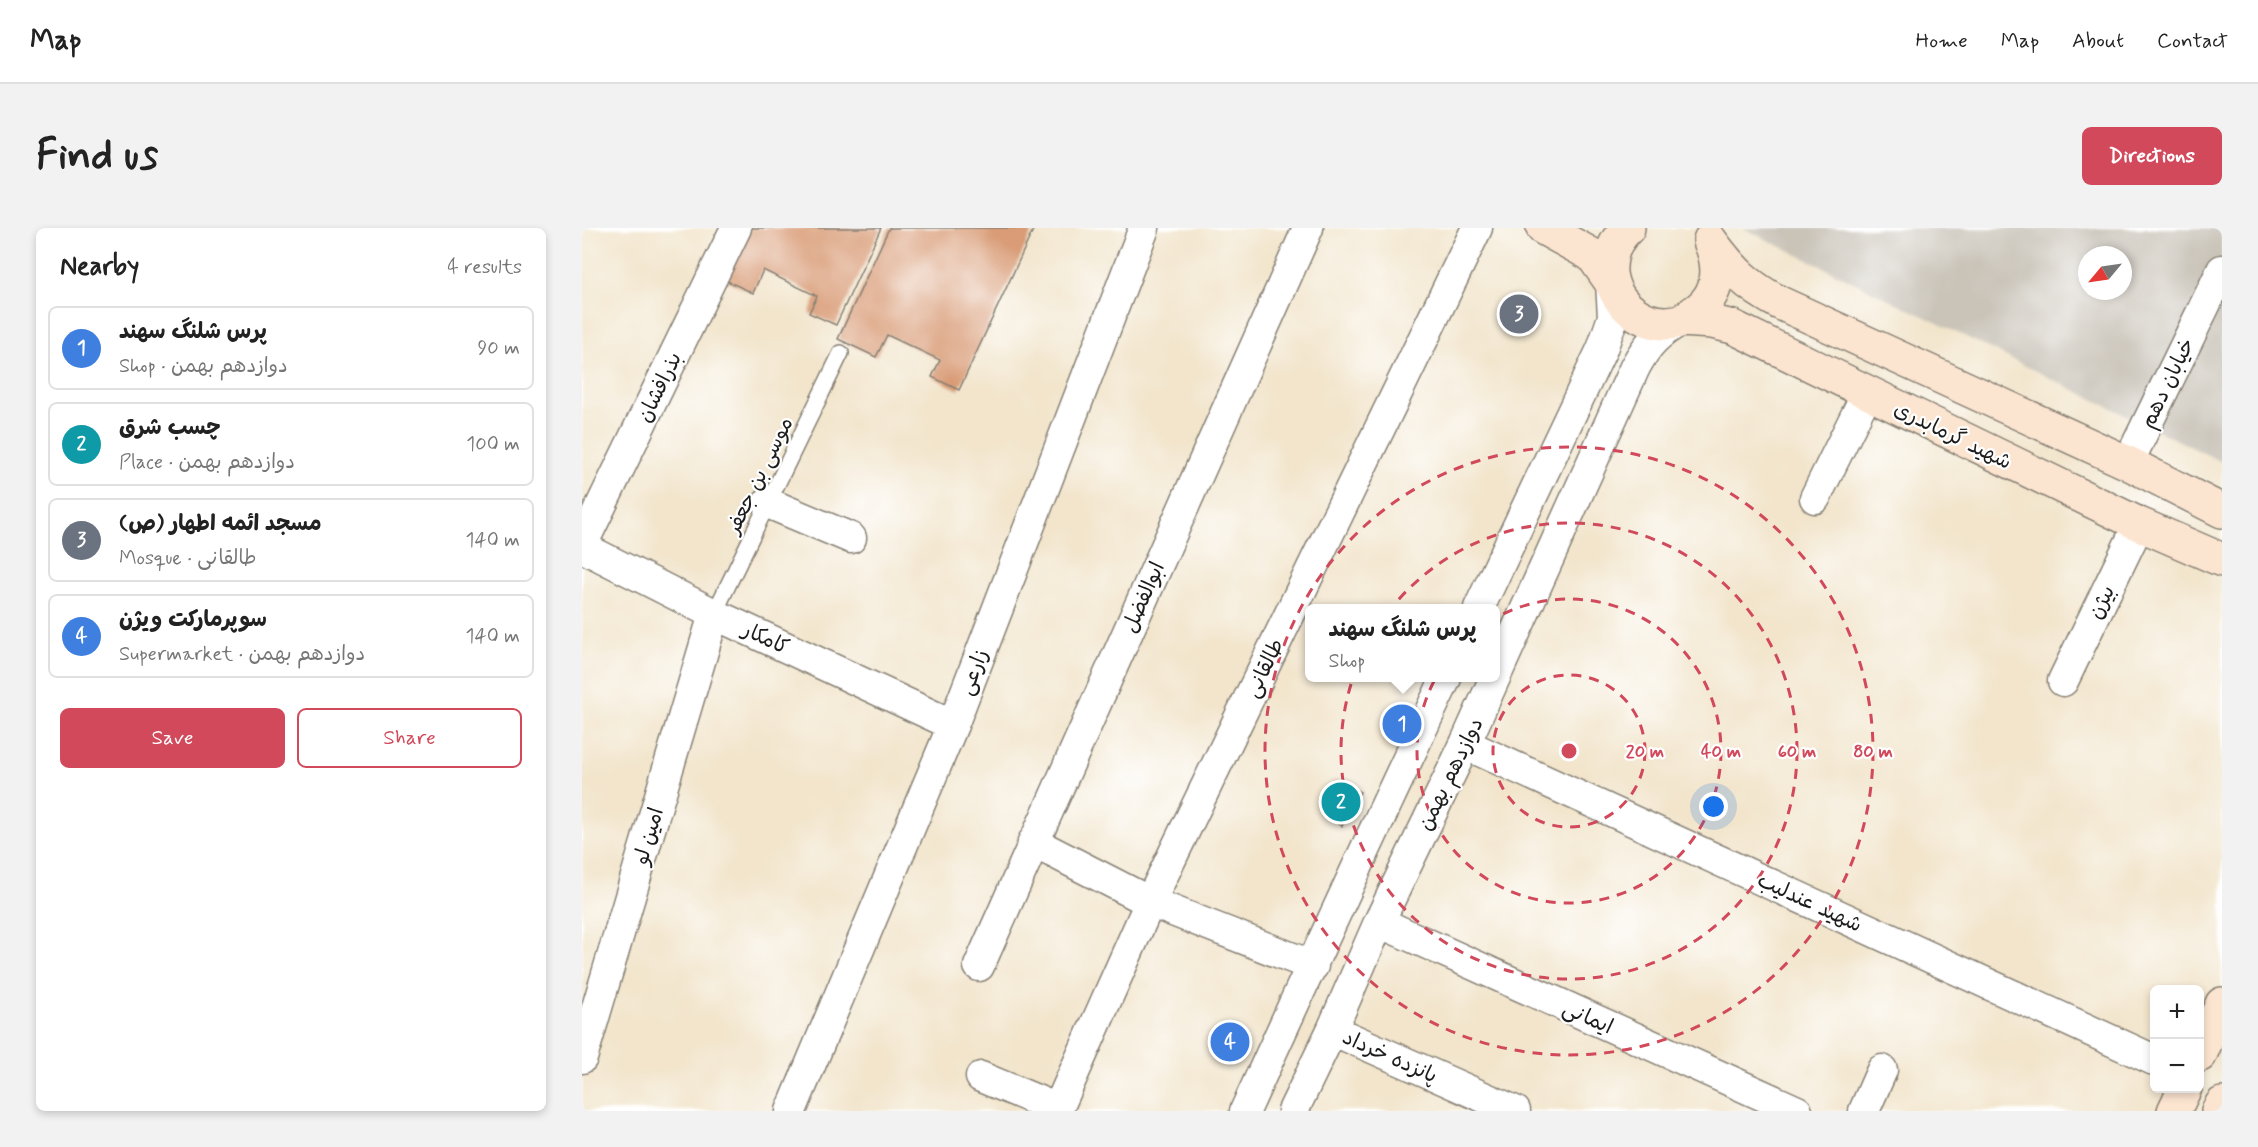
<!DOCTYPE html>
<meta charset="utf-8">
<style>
body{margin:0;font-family:Mynerve,"Playpen Sans Arabic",sans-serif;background:#f2f2f2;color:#222}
.controls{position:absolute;right:18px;bottom:18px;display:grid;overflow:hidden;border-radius:9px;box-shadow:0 3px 9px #0003}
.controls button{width:54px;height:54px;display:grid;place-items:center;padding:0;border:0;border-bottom:2px solid #e0e0e0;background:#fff;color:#222;font:30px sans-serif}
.compass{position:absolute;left:1496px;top:18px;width:54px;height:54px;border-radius:50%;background:#fff;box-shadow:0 3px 9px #0003;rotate:241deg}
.you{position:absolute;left:1132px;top:579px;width:21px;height:21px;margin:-15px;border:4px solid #fff;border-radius:50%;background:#1a73e8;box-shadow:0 0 0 9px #1a73e833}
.badge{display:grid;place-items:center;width:39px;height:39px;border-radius:50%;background:#d1495b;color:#fff;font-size:20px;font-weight:700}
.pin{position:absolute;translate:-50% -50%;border:3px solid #fff;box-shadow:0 2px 6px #0006}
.popup{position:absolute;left:723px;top:376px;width:195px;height:78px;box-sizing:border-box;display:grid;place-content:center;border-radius:9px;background:#fff;filter:drop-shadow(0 2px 4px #0005);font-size:20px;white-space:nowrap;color:#767676}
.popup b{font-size:22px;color:#222}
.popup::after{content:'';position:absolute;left:50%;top:100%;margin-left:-12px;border:12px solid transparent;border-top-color:#fff}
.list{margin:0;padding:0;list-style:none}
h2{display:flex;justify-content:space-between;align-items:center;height:78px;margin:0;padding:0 24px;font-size:26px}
h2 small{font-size:20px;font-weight:400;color:#767676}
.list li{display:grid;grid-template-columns:39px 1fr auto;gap:18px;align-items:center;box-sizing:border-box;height:84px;margin:0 12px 12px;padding:0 12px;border:2px solid #e0e0e0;border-radius:9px}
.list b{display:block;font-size:22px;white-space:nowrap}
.list p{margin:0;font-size:20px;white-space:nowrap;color:#767676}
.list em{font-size:20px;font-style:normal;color:#767676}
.actions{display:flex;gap:12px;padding:18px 24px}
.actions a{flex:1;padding:14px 0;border:2px solid #d1495b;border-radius:9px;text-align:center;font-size:21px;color:#d1495b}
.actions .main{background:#d1495b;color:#fff}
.map{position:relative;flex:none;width:1640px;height:883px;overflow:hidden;border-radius:9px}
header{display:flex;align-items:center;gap:36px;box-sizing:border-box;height:84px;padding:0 30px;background:#fff;border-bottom:2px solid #e0e0e0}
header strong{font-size:28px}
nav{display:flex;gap:33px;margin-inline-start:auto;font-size:21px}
.intro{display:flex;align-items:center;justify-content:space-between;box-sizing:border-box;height:144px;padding:0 36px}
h1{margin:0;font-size:42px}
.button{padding:15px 27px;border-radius:9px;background:#d1495b;color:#fff;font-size:21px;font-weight:700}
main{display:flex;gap:36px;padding:0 36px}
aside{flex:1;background:#fff;border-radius:9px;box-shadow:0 3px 9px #0003}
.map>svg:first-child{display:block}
.industrial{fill:#c9c3b8;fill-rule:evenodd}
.building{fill:#d99c77}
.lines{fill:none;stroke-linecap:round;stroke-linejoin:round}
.service-casing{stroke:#878074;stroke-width:18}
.minor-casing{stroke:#878074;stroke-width:33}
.secondary-casing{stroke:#878074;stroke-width:36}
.service{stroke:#fff;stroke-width:15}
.minor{stroke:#fff;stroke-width:30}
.secondary{stroke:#fce5d0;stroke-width:33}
.ring{fill:none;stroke:#d1495b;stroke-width:3;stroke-dasharray:10 8}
.labels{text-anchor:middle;stroke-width:4.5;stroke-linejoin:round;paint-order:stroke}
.street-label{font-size:21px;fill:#1c1c1c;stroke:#fff}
.centre{fill:#d1495b;stroke:#fff;stroke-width:3}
.ring-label{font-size:18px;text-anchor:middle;font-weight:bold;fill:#d1495b;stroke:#fff;stroke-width:4.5;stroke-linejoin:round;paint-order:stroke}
</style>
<header>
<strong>Map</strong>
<nav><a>Home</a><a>Map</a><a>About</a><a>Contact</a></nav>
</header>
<div class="intro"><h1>Find us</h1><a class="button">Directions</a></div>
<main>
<aside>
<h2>Nearby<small>4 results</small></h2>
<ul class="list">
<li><span class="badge" style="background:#3f7fe0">1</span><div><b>پرس شلنگ سهند</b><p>Shop · دوازدهم بهمن</p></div><em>90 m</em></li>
<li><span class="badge" style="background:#0f9aa8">2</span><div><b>چسب شرق</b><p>Place · دوازدهم بهمن</p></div><em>100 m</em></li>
<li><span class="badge" style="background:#6b7280">3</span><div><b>مسجد ائمه اطهار (ص)</b><p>Mosque · طالقانی</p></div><em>140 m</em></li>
<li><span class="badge" style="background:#3f7fe0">4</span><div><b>سوپرمارکت ویژن</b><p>Supermarket · دوازدهم بهمن</p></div><em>140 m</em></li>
</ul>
<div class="actions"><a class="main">Save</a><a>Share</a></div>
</aside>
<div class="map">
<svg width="1640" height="883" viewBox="0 0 1640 883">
<rect width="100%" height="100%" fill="#fff"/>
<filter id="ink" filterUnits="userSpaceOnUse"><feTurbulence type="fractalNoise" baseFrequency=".0167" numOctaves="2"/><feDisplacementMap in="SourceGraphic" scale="12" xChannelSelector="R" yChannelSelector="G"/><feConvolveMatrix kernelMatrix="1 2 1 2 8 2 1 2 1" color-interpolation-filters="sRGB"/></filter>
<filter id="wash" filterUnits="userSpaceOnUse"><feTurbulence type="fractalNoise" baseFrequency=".008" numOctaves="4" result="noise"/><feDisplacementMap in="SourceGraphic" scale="24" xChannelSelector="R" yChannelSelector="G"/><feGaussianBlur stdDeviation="1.35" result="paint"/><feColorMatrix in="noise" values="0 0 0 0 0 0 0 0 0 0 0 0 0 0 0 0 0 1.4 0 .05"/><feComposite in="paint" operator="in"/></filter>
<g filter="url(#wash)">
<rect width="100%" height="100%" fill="#f2e5cc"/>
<!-- industrial -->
<path class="industrial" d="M 1161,0 L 1640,0 L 1640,234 ZM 1505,27 L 1541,27 L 1541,63 L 1505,63 Z"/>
<g id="blocks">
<!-- building -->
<path class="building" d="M 154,0 L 299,0 L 254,97 L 227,85 L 235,68 L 181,42 L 171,65 L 132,47 Z
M 307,0 L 452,0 L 377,162 L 350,149 L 358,132 L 305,107 L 294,129 L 256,111 Z
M 753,552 L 778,564 L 760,598 L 741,584 Z"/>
</g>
</g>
<g filter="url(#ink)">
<use href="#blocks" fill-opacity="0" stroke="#878074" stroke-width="1.5"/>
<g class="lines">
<!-- service casing -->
<g class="service-casing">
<path id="service" d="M 132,386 L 259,125"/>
</g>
<!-- minor casing -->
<g class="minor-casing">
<path id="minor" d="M 1546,235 L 1640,42
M 1233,270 L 1285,165
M 186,275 L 269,310
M 0,317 L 154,0
M 0,319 L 132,386 L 371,497
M 897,380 L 1020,121 L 1031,89 L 1029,54
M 1481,453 L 1557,296
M 883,516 L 1572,832
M 451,614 L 568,674 L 731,738
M 797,694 L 1215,883
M 397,738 L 726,0
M 750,802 L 933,883
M 0,830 L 132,386
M 399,849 L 476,881
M 209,883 L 371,497 L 562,0
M 475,883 L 568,674 L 895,0
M 663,883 C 729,738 796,593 864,450
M 711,883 L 750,802 L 797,694 L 883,516 L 1053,139 C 1066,115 1076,105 1100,92
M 1282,883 L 1300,842"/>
</g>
<!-- secondary casing -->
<g class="secondary-casing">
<path id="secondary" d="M 961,0 L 1010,27 L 1029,54
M 1046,0 C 1033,12 1027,27 1028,45 C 1032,78 1065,102 1098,93 C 1104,91 1109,86 1114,83 C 1138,66 1139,39 1128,13
M 1128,12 C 1151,43 1164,57 1198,75 L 1546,235 L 1640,283
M 1100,92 L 1130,94 L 1151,99 L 1557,296 L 1640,332
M 1618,827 L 1640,776
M 1592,883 L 1603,860
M 1636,883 L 1640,876"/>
</g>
<!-- service -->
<use href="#service" class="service"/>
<!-- minor -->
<use href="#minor" class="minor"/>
<!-- secondary -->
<use href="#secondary" class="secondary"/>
</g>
</g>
<!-- distance rings -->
<g class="ring">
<circle cx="987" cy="523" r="76"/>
<circle cx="987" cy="523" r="152"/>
<circle cx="987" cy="523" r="228"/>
<circle cx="987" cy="523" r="304"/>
</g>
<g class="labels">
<!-- street labels -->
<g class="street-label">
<text transform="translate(1585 155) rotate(-64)" y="7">خیابان دهم</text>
<text transform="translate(77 159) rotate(-64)" y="7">بذرافشان</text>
<text transform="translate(1371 207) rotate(26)" y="7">شهید گرمابدری</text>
<text transform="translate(177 247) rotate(-64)" y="7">موسی بن جعفر</text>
<text transform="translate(561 369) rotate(-66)" y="7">ابوالفضل</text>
<text transform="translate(1519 374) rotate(-64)" y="7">بیژن</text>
<text transform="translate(184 410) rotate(25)" y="7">کامکار</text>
<text transform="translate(682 440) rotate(-64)" y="7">طالقانی</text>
<text transform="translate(391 444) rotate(-69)" y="7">زارعی</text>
<text transform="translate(868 546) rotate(-64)" y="7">دوازدهم بهمن</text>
<text transform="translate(66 608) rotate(-73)" y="7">امین لو</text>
<text transform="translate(1228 674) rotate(25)" y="7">شهید عندلیب</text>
<text transform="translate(1006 789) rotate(24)" y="7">ایمانی</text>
<text transform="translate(808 828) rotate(24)" y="7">پانزده خرداد</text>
</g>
</g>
<circle cx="987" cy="523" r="9" class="centre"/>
<g class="ring-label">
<text x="1063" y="529">20 m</text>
<text x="1139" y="529">40 m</text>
<text x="1215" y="529">60 m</text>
<text x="1291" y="529">80 m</text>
</g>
</svg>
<div class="controls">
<button>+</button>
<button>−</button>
</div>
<svg class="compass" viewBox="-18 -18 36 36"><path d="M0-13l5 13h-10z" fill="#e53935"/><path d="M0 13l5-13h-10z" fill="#767676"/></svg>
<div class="you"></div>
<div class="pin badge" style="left:820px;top:496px;background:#3f7fe0">1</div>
<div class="popup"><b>پرس شلنگ سهند</b>Shop</div>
<div class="pin badge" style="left:759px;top:574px;background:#0f9aa8">2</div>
<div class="pin badge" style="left:937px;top:86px;background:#6b7280">3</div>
<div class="pin badge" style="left:648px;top:814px;background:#3f7fe0">4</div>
</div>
</main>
